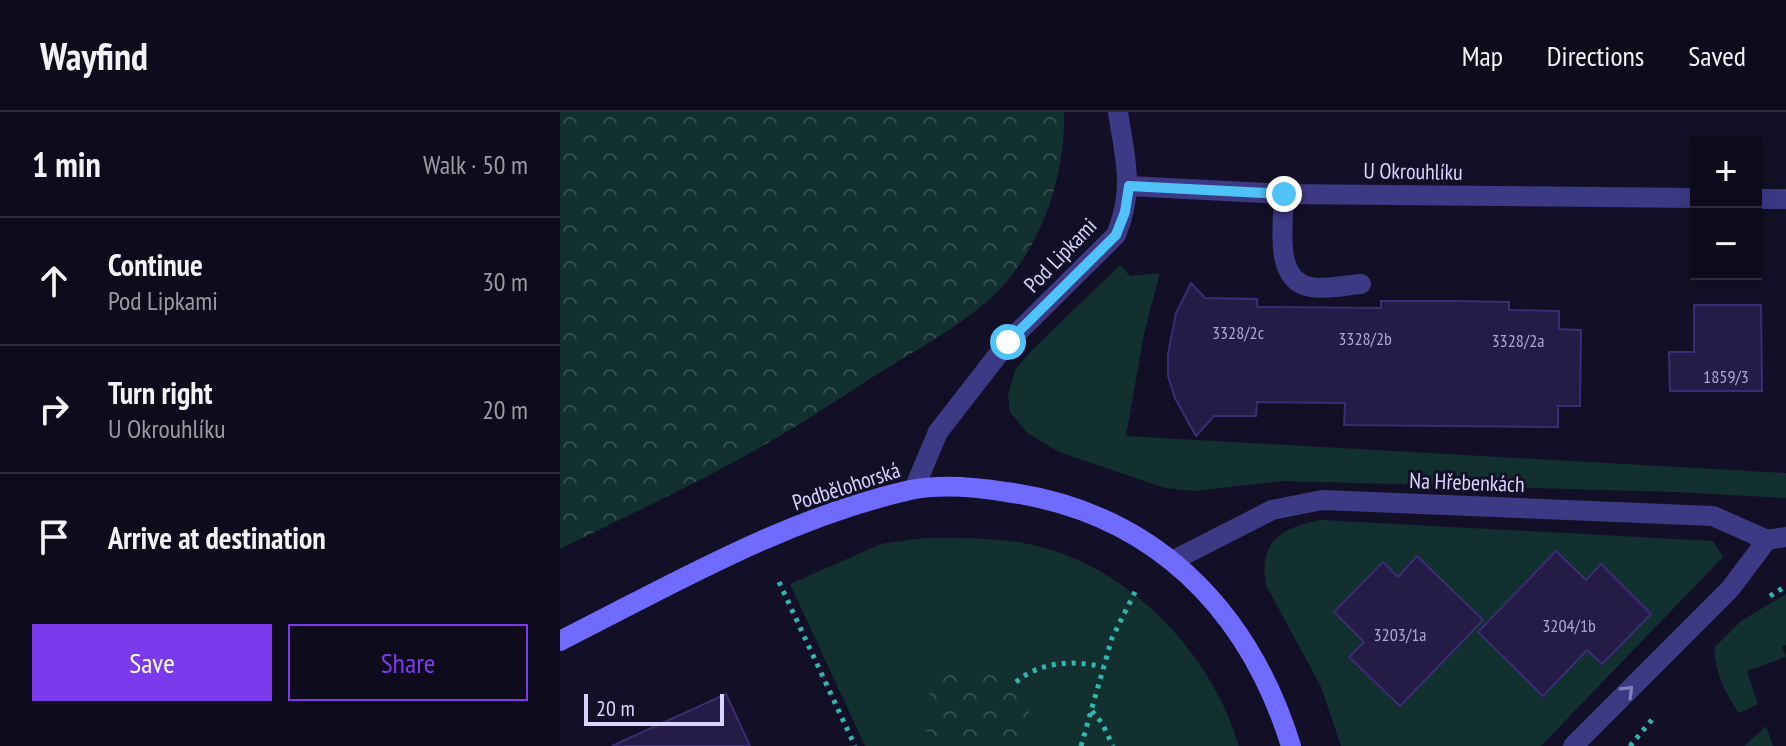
<!DOCTYPE html>
<meta charset="utf-8">
<style>
body{margin:0;font-family:"PT Sans Narrow",sans-serif;background:#1c1929;color:#f1f3f6}
.controls{position:absolute;right:24px;top:24px;display:grid;overflow:hidden;border-radius:0px;box-shadow:0 4px 20px #0003}
.controls button{width:72px;height:72px;display:grid;place-items:center;padding:0;border:0;border-bottom:2px solid #2e2b3b;background:#0e0b1c;color:#f1f3f6;font:40px sans-serif}
.scale{position:absolute;left:24px;bottom:20px;width:140px;box-sizing:border-box;padding-left:8px;border:4px solid #d9d4ff;border-top:0;font-size:22px;line-height:28px;white-space:nowrap;color:#d9d4ff;-webkit-text-stroke:6px #130f26;paint-order:stroke}
.stop{position:absolute;width:24px;height:24px;margin:-18px;border:6px solid #4fc3f7;border-radius:50%;background:#fff}
.stop.end{background:#4fc3f7;border-color:#fff;box-shadow:0 2px 8px #0008}
.list{margin:0;padding:0;list-style:none}
h2{display:flex;justify-content:space-between;align-items:center;height:104px;margin:0;padding:0 32px;font-size:34px}
h2 small{font-size:26px;font-weight:400;color:#9b9ba3}
.list li{display:grid;grid-template-columns:52px 1fr auto;gap:24px;align-items:center;box-sizing:border-box;height:128px;padding:0 32px;border-top:2px solid #2e2b3b}
.list b{display:block;font-size:30px;white-space:nowrap}
.list p{margin:0;font-size:26px;white-space:nowrap;color:#9b9ba3}
.list em{font-size:26px;font-style:normal;color:#9b9ba3}
.actions{display:flex;gap:16px;padding:24px 32px}
.actions a{flex:1;padding:18px 0;border:2px solid #7c3aed;border-radius:0px;text-align:center;font-size:28px;color:#7c3aed}
.actions .main{background:#7c3aed;color:#fff}
.icon{flex:none;width:44px;height:44px;fill:none;stroke:currentColor;stroke-width:2;stroke-linecap:round;stroke-linejoin:round}
.map{position:relative;flex:none;width:1226px;height:634px;overflow:hidden}
header{display:flex;align-items:center;gap:48px;box-sizing:border-box;height:112px;padding:0 40px;background:#0e0b1c;border-bottom:2px solid #2e2b3b}
header strong{font-size:38px}
nav{display:flex;gap:44px;margin-inline-start:auto;font-size:28px}
main{display:flex}
aside{flex:1;background:#0e0b1c}
.map>svg:first-child{display:block}
.grass{fill:#12302f;fill-rule:evenodd}
.park{fill:url(#park-crowns)}
.building{fill:#241b47;stroke:#3b2d73;stroke-width:2}
.lines{fill:none;stroke-linecap:round;stroke-linejoin:round}
.path{stroke:#2fb8b0;stroke-width:5;stroke-dasharray:4 6;stroke-linecap:butt}
.service{stroke:#3d3a85;stroke-width:20}
.minor{stroke:#3d3a85;stroke-width:20}
.secondary{stroke:#6f6bff;stroke-width:20}
.oneway{stroke:#837fbc}
.route{stroke:#4fc3f7;stroke-width:10}
.labels{text-anchor:middle;stroke-width:6;stroke-linejoin:round;paint-order:stroke}
.number-label{font-size:18px;fill:#aca6d1}
.street-label{font-size:22px;fill:#d9d4ff;stroke:#130f26}
</style>
<header>
<strong>Wayfind</strong>
<nav><a>Map</a><a>Directions</a><a>Saved</a></nav>
</header>
<main>
<aside>
<h2>1 min<small>Walk · 50 m</small></h2>
<ul class="list">
<li><svg class="icon" aria-label="ahead" viewBox="0 0 24 24"><path d="M12 20V5M6 11l6-6 6 6"/></svg><div><b>Continue</b><p>Pod Lipkami</p></div><em>30 m</em></li>
<li><svg class="icon" aria-label="right" viewBox="0 0 24 24"><path d="M7 20v-9h11M14 6l5 5-5 5"/></svg><div><b>Turn right</b><p>U Okrouhlíku</p></div><em>20 m</em></li>
<li><svg class="icon" aria-label="arrive" viewBox="0 0 24 24"><path d="M6 21V4h12l-3 4 3 4H6"/></svg><div><b>Arrive at destination</b></div></li>
</ul>
<div class="actions"><a class="main">Save</a><a>Share</a></div>
</aside>
<div class="map">
<svg width="1226" height="634" viewBox="0 0 1226 634">
<defs>
<pattern id="park-crowns" width="20" height="18" patternUnits="userSpaceOnUse" patternTransform="scale(2)"><rect width="20" height="18" fill="#12302f"/><path d="M2 6a3 3 0 1 1 6 0M12 15a3 3 0 1 1 6 0" fill="none" stroke="#344d4e"/></pattern>
</defs>
<rect width="100%" height="100%" fill="#130f26"/>
<!-- grass -->
<path class="grass" d="M 560,153 L 570,164 L 600,161 L 584,222 L 566,324 L 1226,361 L 1226,386 L 1116,380 L 722,369 L 634,379 L 605,376 L 499,340 L 467,321 L 450,300 L 448,283 L 455,258 L 471,239 Z
M 762,408 L 1153,429 L 1163,445 L 981,634 L 781,634 L 761,575 L 706,473 C 698,429 722,415 762,408 ZM 996,439 L 1026,468 L 1041,453 L 1091,502 L 1043,552 L 1027,538 L 983,583 L 932,535 L 961,504 L 947,490 ZM 857,445 L 908,493 L 874,529 L 790,545 L 804,530 L 774,500 L 823,450 L 838,465 Z
M 364,426 C 399,426 434,425 468,432 C 548,447 622,512 658,583 C 667,599 673,617 679,634 L 305,634 L 230,472 L 321,432 Z
M 1226,482 L 1226,533 L 1222,535 L 1226,545 L 1187,559 L 1198,592 L 1179,601 C 1164,580 1156,562 1154,536 L 1181,509 Z
M 1206,614 L 1213,634 L 1184,634 Z"/>
<!-- park -->
<path class="park" d="M 0,0 L 504,0 C 506,66 480,141 430,187 C 397,216 356,238 319,261 C 283,284 248,308 211,329 C 143,369 70,402 0,437 Z
M 410,552 C 458,555 483,589 462,634 L 372,634 C 354,593 370,567 410,552 Z"/>
<!-- building -->
<path class="building" d="M 631,171 L 645,186 L 697,187 L 697,195 L 821,196 L 821,189 L 894,189 L 949,190 L 949,198 L 999,199 L 999,217 L 1021,218 L 1020,294 L 998,294 L 998,315 L 784,313 L 785,291 L 697,290 L 696,304 L 654,304 L 636,324 L 615,286 L 608,264 L 608,242 L 616,201 Z
M 1134,193 L 1201,193 L 1202,279 L 1110,279 L 1109,240 L 1134,240 Z
M 996,439 L 1026,468 L 1041,452 L 1091,502 L 1042,552 L 1027,538 L 983,584 L 918,520 Z
M 857,444 L 923,508 L 840,594 L 789,545 L 804,530 L 774,500 L 823,450 L 838,465 Z
M 166,582 L 190,634 L 52,634 Z"/>
<g class="lines">
<!-- path -->
<path class="path" d="M 219,470 L 295,634
M 1210,484 L 1226,474
M 456,570 C 481,549 514,548 543,555
M 532,599 L 542,611 L 553,634
M 521,634 L 552,526 L 577,476
M 1070,634 L 1095,604"/>
<!-- service -->
<path class="service" d="M 724,82 C 724,109 712,169 751,175 C 766,178 786,173 801,172"/>
<!-- minor -->
<path class="minor" d="M 569,74 L 724,82 L 1136,86
M 1196,87 L 1226,87
M 354,377 L 378,320 L 448,230 L 556,123 C 575,77 565,47 558,0
M 614,448 L 712,398 L 762,388 L 1153,404 L 1207,428 L 1226,425
M 1013,634 L 1170,477 L 1207,428"/>
<!-- secondary -->
<path class="secondary" d="M 0,529 C 113,472 226,406 350,378 C 380,372 416,375 446,380 C 593,400 688,496 731,634"/>
</g>
<!-- one-way arrows -->
<defs><path id="oneway-chevron" d="M-2-3.5L2.5 0L-2 3.5" fill="none" stroke-width="1.6" stroke-linecap="round" stroke-linejoin="round" transform="scale(2)"/></defs>
<use class="oneway" href="#oneway-chevron" transform="translate(1068 579) rotate(-45)"/>
<g class="lines">
<!-- route -->
<path class="route" d="M 448,230 L 556,123 L 565,100 L 569,74 L 724,82"/>
</g>
<g class="labels">
<!-- number labels -->
<g class="number-label">
<text x="678" y="227">3328/2c</text>
<text x="805" y="233">3328/2b</text>
<text x="958" y="235">3328/2a</text>
<text x="1166" y="271">1859/3</text>
<text x="1009" y="520">3204/1b</text>
<text x="840" y="529">3203/1a</text>
</g>
<!-- street labels -->
<g class="street-label">
<text transform="translate(853 59) rotate(1)" y="8">U Okrouhlíku</text>
<text transform="translate(500 143) rotate(-46)" y="8">Pod Lipkami</text>
<text transform="translate(907 370) rotate(2)" y="8">Na Hřebenkách</text>
<text transform="translate(286 374) rotate(-18)" y="8">Podbělohorská</text>
</g>
</g>
</svg>
<div class="controls">
<button>+</button>
<button>−</button>
</div>
<div class="scale">20 m</div>
<div class="stop" style="left:448px;top:230px"></div>
<div class="stop end" style="left:724px;top:82px"></div>
</div>
</main>
